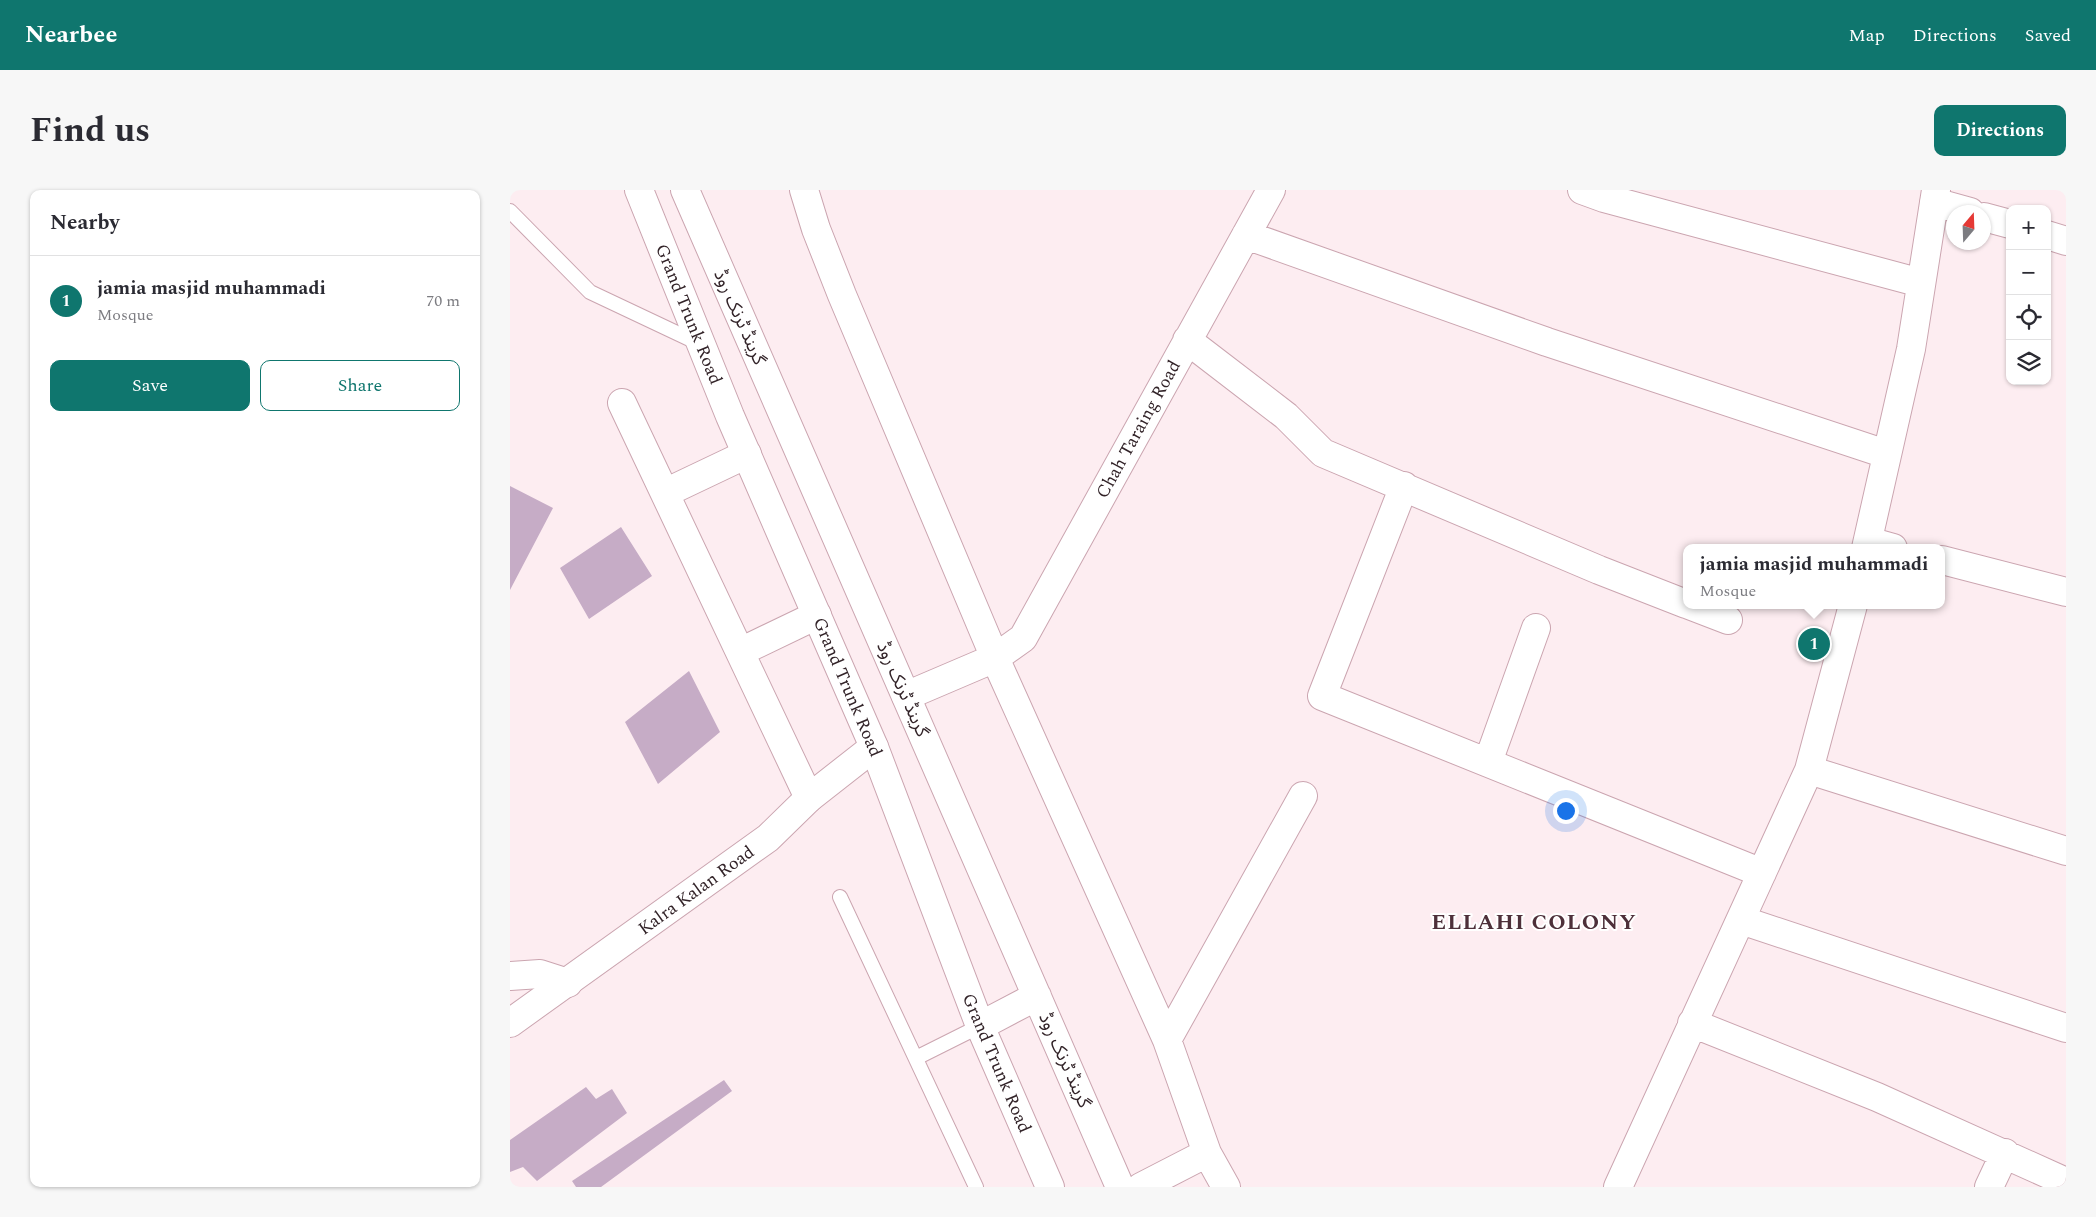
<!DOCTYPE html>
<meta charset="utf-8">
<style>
body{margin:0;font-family:Spectral,"Noto Sans Arabic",serif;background:#f7f7f7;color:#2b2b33}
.controls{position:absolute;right:15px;top:15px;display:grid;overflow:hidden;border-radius:10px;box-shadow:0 1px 4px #0004}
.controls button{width:45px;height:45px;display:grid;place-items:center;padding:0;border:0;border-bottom:1px solid #e1e1e2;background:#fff;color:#2b2b33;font:25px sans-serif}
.compass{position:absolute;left:1436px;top:15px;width:45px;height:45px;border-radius:50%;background:#fff;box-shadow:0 1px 4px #0004;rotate:19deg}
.you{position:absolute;left:1055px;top:620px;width:18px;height:18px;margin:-12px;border:4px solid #fff;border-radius:50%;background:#1a73e8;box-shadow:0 0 0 8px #1a73e833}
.badge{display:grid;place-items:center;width:32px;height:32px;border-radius:50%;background:#0f766e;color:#fff;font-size:16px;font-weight:700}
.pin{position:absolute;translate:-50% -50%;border:2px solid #fff;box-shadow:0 1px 5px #0006}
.popup{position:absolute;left:1173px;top:354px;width:262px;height:65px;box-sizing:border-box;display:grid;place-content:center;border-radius:10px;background:#fff;filter:drop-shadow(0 1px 4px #0005);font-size:16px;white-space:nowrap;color:#7c7c81}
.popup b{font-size:19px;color:#2b2b33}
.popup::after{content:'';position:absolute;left:50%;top:100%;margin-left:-10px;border:10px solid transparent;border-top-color:#fff}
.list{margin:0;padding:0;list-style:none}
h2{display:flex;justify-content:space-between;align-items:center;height:65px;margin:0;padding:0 20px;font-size:21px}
h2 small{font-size:16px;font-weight:400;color:#7c7c81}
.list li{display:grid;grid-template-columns:32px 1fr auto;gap:15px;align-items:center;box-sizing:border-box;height:90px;padding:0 20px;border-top:1px solid #e1e1e2}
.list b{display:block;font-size:19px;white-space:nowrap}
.list p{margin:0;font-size:16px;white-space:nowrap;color:#7c7c81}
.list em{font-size:16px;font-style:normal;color:#7c7c81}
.actions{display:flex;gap:10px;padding:15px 20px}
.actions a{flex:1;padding:11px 0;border:1px solid #0f766e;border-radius:10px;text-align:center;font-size:18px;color:#0f766e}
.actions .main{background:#0f766e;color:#fff}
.icon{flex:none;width:28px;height:28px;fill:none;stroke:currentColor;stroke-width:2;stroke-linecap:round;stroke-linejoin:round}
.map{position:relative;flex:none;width:1556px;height:997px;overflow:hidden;border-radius:10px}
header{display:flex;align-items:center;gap:30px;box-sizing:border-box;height:70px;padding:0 25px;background:#0f766e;color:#fff}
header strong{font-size:24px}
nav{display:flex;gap:28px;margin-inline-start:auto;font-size:18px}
.intro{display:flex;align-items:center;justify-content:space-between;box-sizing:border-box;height:120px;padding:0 30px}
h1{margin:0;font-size:35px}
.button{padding:12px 22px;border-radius:10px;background:#0f766e;color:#fff;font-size:18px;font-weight:700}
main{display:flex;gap:30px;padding:0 30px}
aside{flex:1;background:#fff;border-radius:10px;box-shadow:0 1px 4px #0004}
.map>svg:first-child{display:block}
.building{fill:#c6acc6}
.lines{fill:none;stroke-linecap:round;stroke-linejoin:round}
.lane-casing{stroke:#cba5b0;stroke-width:16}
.street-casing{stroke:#cba5b0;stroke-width:30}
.secondary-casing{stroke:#cba5b0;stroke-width:30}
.primary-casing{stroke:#cba5b0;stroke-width:30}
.lane{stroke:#fff;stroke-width:14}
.street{stroke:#fff;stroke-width:28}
.secondary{stroke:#fff;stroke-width:28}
.primary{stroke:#fff;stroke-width:28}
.labels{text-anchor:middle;stroke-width:4;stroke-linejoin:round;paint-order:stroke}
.street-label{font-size:18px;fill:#322328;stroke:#fff}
.district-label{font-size:22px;font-weight:bold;letter-spacing:1px;fill:#4e303a;stroke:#fff}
</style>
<header>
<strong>Nearbee</strong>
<nav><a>Map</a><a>Directions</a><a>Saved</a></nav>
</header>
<div class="intro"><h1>Find us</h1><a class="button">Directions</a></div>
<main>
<aside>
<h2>Nearby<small></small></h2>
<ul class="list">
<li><span class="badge">1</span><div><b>jamia masjid muhammadi</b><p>Mosque</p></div><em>70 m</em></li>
</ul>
<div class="actions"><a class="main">Save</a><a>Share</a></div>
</aside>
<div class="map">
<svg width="1556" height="997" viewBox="0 0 1556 997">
<rect width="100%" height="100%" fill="#fdedf1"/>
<!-- building -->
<path class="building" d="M 0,296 L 43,318 L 0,400 Z
M 111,337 L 142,386 L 79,429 L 50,378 Z
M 179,481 L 210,542 L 148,594 L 115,532 Z
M 214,890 L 222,901 L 91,997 L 66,997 L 62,991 Z
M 76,897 L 86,909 L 102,899 L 117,923 L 27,991 L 13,977 L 0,982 L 0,950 Z"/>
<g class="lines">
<!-- lane casing -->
<g class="lane-casing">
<path id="lane" d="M 0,21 L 80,102 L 188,153
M 330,707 L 466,997
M 406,868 L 470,836"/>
</g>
<!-- street casing -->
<g class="street-casing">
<path id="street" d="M 294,0 L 306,39 L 332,105 L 485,468 L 657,850 L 697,963 L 716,997
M 1072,0 L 1094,8 L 1411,93
M 1424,12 L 1460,22
M 1474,27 L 1500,34
M 736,45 L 1037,152 L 1376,264
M 1537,45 L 1556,51
M 677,150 L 776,226 L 813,263 L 1089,380 L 1176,414
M 112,213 L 299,608
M 894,296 L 812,506 L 1252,683
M 155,303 L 237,264
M 1358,351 L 1383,358
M 1356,358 L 1401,159 L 1426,0
M 1432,370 L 1556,402
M 1179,415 L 1218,430
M 230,462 L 307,425
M 396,506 L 485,468 L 513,448 L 761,0
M 978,572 L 1026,438
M 1299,580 L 1556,661
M 1231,730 L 1556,838
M 0,786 L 30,784 L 58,793
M 1182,833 L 1367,907 L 1556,992
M 657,850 L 793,606
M 631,997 L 697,963
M 1108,997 L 1299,580 L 1343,415
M 1479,997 L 1495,963"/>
</g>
<!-- secondary casing -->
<g class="secondary-casing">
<path id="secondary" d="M 0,833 L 258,648 L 299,608 L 364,557"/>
</g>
<!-- primary casing -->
<g class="primary-casing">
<path id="primary" d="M 129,0 L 220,226 L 364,557 L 470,836 L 540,997
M 175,0 L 610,997
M 470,836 L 527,806"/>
</g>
<!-- lane -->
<use href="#lane" class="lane"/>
<!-- street -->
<use href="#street" class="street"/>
<!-- secondary -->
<use href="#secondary" class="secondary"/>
<!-- primary -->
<use href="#primary" class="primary"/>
</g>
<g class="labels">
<!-- street labels -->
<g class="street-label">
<text transform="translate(179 124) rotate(68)" y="6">Grand Trunk Road</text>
<text transform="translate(230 127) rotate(66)" y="6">گرینڈ ٹرنک روڈ</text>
<text transform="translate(628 239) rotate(-61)" y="6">Chah Taraing Road</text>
<text transform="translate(338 497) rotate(67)" y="6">Grand Trunk Road</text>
<text transform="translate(393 499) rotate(66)" y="6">گرینڈ ٹرنک روڈ</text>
<text transform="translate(186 700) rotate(-36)" y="6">Kalra Kalan Road</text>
<text transform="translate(555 870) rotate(66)" y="6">گرینڈ ٹرنک روڈ</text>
<text transform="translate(487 873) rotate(67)" y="6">Grand Trunk Road</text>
</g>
<!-- district labels -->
<g class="district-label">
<text x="1024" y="739">ELLAHI COLONY</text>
</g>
</g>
</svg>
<div class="controls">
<button>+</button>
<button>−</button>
<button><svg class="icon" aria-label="locate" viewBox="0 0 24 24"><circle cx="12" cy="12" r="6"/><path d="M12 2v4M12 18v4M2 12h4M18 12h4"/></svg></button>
<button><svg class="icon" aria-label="layers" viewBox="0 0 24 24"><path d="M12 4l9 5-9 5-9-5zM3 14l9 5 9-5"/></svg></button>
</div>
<svg class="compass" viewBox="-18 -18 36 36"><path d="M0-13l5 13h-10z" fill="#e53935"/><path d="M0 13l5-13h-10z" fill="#7c7c81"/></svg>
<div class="you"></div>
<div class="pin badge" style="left:1304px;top:454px">1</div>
<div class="popup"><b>jamia masjid muhammadi</b>Mosque</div>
</div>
</main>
